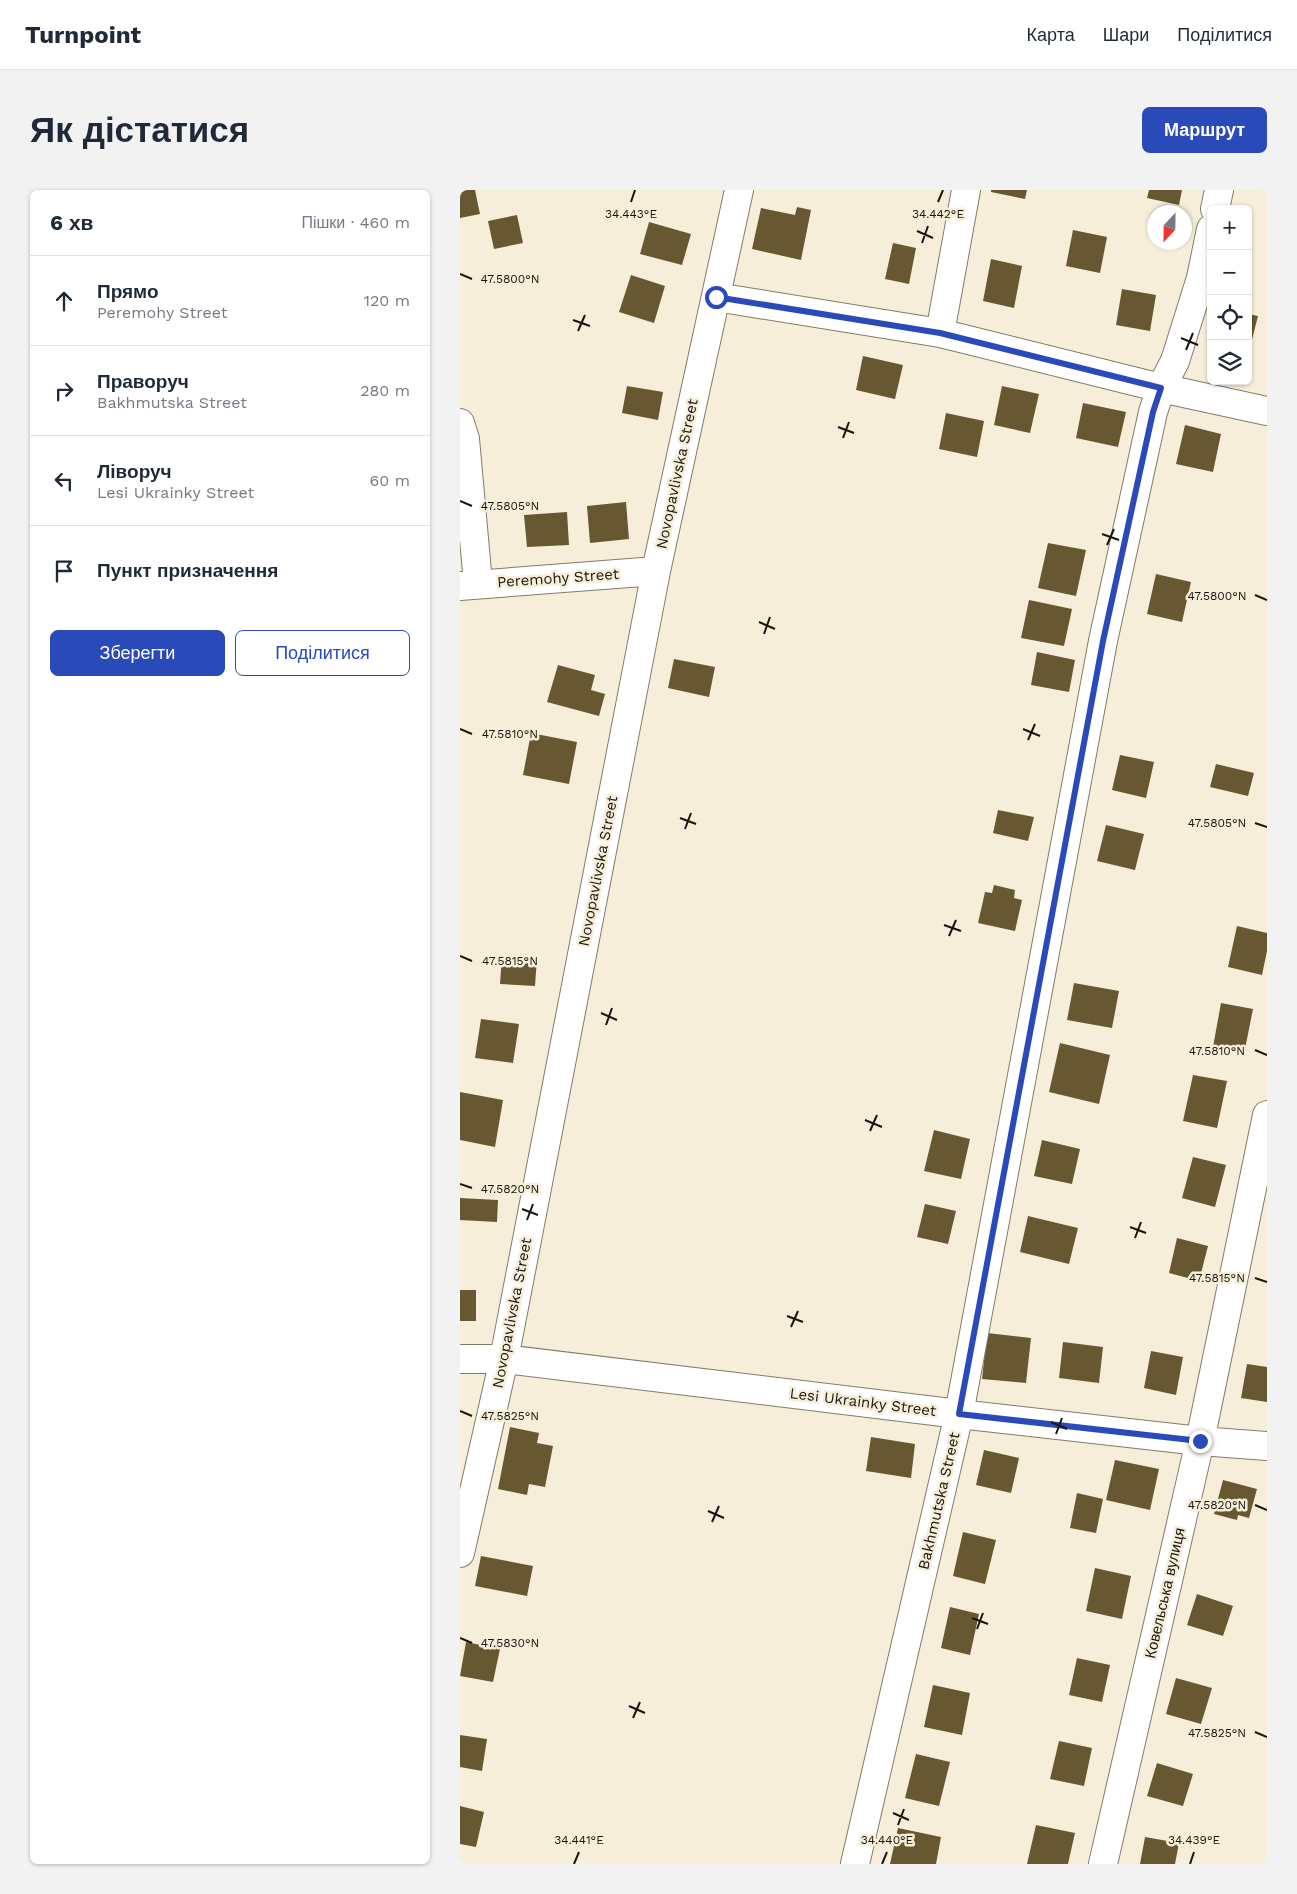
<!DOCTYPE html>
<html lang="uk">
<meta charset="utf-8">
<style>
body{margin:0;font-family:"Work Sans",sans-serif;background:#f2f2f3;color:#1f2937}
.controls{position:absolute;right:15px;top:15px;display:grid;overflow:hidden;border-radius:8px;box-shadow:0 1px 4px #0004}
.controls button{width:45px;height:45px;display:grid;place-items:center;padding:0;border:0;border-bottom:1px solid #e0e1e3;background:#fff;color:#1f2937;font:25px sans-serif}
.compass{position:absolute;left:687px;top:15px;width:45px;height:45px;border-radius:50%;background:#fff;box-shadow:0 1px 4px #0004;rotate:202deg}
.stop{position:absolute;width:15px;height:15px;margin:-11px;border:4px solid #2b4aba;border-radius:50%;background:#fff}
.stop.end{background:#2b4aba;border-color:#fff;box-shadow:0 1px 5px #0008}
.list{margin:0;padding:0;list-style:none}
h2{display:flex;justify-content:space-between;align-items:center;height:65px;margin:0;padding:0 20px;font-size:21px}
h2 small{font-size:16px;font-weight:400;color:#747a83}
.list li{display:grid;grid-template-columns:32px 1fr auto;gap:15px;align-items:center;box-sizing:border-box;height:90px;padding:0 20px;border-top:1px solid #e0e1e3}
.list b{display:block;font-size:19px;white-space:nowrap}
.list p{margin:0;font-size:16px;white-space:nowrap;color:#747a83}
.list em{font-size:16px;font-style:normal;color:#747a83}
.actions{display:flex;gap:10px;padding:15px 20px}
.actions a{flex:1;padding:11px 0;border:1px solid #2b4aba;border-radius:8px;text-align:center;font-size:18px;color:#2b4aba}
.actions .main{background:#2b4aba;color:#fff}
.icon{flex:none;width:28px;height:28px;fill:none;stroke:currentColor;stroke-width:2;stroke-linecap:round;stroke-linejoin:round}
.map{position:relative;flex:none;width:807px;height:1674px;overflow:hidden;border-radius:8px}
header{display:flex;align-items:center;gap:30px;box-sizing:border-box;height:70px;padding:0 25px;background:#fff;border-bottom:1px solid #e0e1e3}
header strong{font-size:24px}
nav{display:flex;gap:28px;margin-inline-start:auto;font-size:18px}
.intro{display:flex;align-items:center;justify-content:space-between;box-sizing:border-box;height:120px;padding:0 30px}
h1{margin:0;font-size:35px}
.button{padding:12px 22px;border-radius:8px;background:#2b4aba;color:#fff;font-size:18px;font-weight:700}
main{display:flex;gap:30px;padding:0 30px}
aside{flex:1;background:#fff;border-radius:8px;box-shadow:0 1px 4px #0004}
.map>svg:first-child{display:block}
.building{fill:#685832}
.lines{fill:none;stroke-linecap:round;stroke-linejoin:round}
.minor-casing{stroke:#837b69;stroke-width:30}
.minor{stroke:#fff;stroke-width:28}
.route{stroke:#2b4aba;stroke-width:6}
.ticks{fill:none;stroke:#18150e;stroke-width:2}
.labels{text-anchor:middle;stroke-width:5;stroke-linejoin:round;paint-order:stroke}
.street-label{font-size:15px;fill:#18150e;stroke:#f7eeda}
.ticks-label{font-size:12px;text-anchor:middle;fill:#18150e;stroke:#f7eeda;stroke-width:5;stroke-linejoin:round;paint-order:stroke}
</style>
<header>
<strong>Turnpoint</strong>
<nav><a>Карта</a><a>Шари</a><a>Поділитися</a></nav>
</header>
<div class="intro"><h1>Як дістатися</h1><a class="button">Маршрут</a></div>
<main>
<aside>
<h2>6 хв<small>Пішки · 460 m</small></h2>
<ul class="list">
<li><svg class="icon" aria-label="ahead" viewBox="0 0 24 24"><path d="M12 20V5M6 11l6-6 6 6"/></svg><div><b>Прямо</b><p>Peremohy Street</p></div><em>120 m</em></li>
<li><svg class="icon" aria-label="right" viewBox="0 0 24 24"><path d="M7 20v-9h11M14 6l5 5-5 5"/></svg><div><b>Праворуч</b><p>Bakhmutska Street</p></div><em>280 m</em></li>
<li><svg class="icon" aria-label="left" viewBox="0 0 24 24"><path d="M17 20v-9H6M10 6l-5 5 5 5"/></svg><div><b>Ліворуч</b><p>Lesi Ukrainky Street</p></div><em>60 m</em></li>
<li><svg class="icon" aria-label="arrive" viewBox="0 0 24 24"><path d="M6 21V4h12l-3 4 3 4H6"/></svg><div><b>Пункт призначення</b></div></li>
</ul>
<div class="actions"><a class="main">Зберегти</a><a>Поділитися</a></div>
</aside>
<div class="map">
<svg width="807" height="1674" viewBox="0 0 807 1674">
<rect width="100%" height="100%" fill="#f7eeda"/>
<!-- building -->
<path class="building" d="M 0,0 L 15,0 L 20,24 L 0,28 Z
M 531,0 L 567,0 L 565,9 L 531,2 Z
M 689,0 L 722,0 L 719,15 L 687,8 Z
M 337,17 L 351,20 L 341,70 L 292,59 L 301,18 L 335,25 Z
M 57,25 L 63,53 L 34,59 L 28,31 Z
M 189,32 L 231,44 L 222,75 L 180,64 Z
M 613,40 L 647,47 L 640,83 L 606,76 Z
M 433,53 L 456,58 L 449,94 L 425,89 Z
M 531,69 L 562,76 L 554,118 L 523,111 Z
M 171,85 L 205,96 L 194,133 L 159,122 Z
M 662,99 L 696,105 L 690,141 L 656,135 Z
M 788,124 L 798,126 L 789,161 L 788,160 Z
M 403,166 L 443,175 L 435,209 L 396,200 Z
M 167,196 L 203,202 L 198,230 L 162,223 Z
M 542,196 L 579,204 L 570,243 L 534,235 Z
M 623,213 L 666,222 L 658,257 L 616,248 Z
M 486,223 L 524,231 L 517,267 L 479,259 Z
M 725,235 L 761,244 L 753,282 L 716,274 Z
M 166,312 L 169,349 L 130,353 L 127,316 Z
M 107,322 L 109,355 L 67,357 L 64,325 Z
M 588,353 L 626,360 L 616,406 L 578,398 Z
M 696,384 L 731,392 L 722,432 L 687,424 Z
M 569,410 L 612,419 L 604,456 L 561,448 Z
M 577,462 L 615,470 L 609,502 L 571,495 Z
M 214,469 L 255,477 L 249,507 L 208,498 Z
M 98,475 L 135,485 L 131,500 L 145,504 L 139,526 L 87,512 Z
M 71,543 L 117,552 L 109,594 L 63,585 Z
M 660,565 L 694,572 L 686,608 L 652,600 Z
M 756,574 L 794,583 L 788,606 L 750,597 Z
M 538,620 L 574,627 L 568,651 L 533,643 Z
M 646,635 L 684,644 L 675,680 L 637,671 Z
M 534,695 L 555,700 L 554,708 L 562,710 L 555,741 L 518,733 L 525,702 L 532,703 Z
M 777,736 L 807,743 L 807,761 L 802,785 L 768,777 Z
M 42,765 L 77,768 L 75,796 L 40,794 Z
M 614,793 L 659,801 L 652,838 L 607,830 Z
M 761,813 L 793,819 L 784,864 L 753,857 Z
M 21,829 L 59,834 L 53,873 L 15,868 Z
M 600,853 L 650,865 L 639,914 L 589,902 Z
M 733,885 L 767,891 L 757,938 L 723,931 Z
M 0,902 L 43,910 L 35,957 L 0,950 Z
M 474,940 L 510,949 L 501,989 L 464,981 Z
M 582,950 L 620,959 L 612,994 L 574,986 Z
M 733,967 L 766,975 L 755,1017 L 722,1008 Z
M 0,1008 L 38,1010 L 37,1032 L 0,1030 Z
M 465,1014 L 496,1021 L 488,1054 L 457,1047 Z
M 568,1026 L 618,1038 L 609,1074 L 560,1062 Z
M 717,1048 L 748,1056 L 739,1091 L 709,1083 Z
M 0,1100 L 16,1100 L 16,1131 L 0,1131 Z
M 527,1143 L 571,1148 L 566,1193 L 522,1189 Z
M 603,1152 L 643,1157 L 639,1193 L 599,1188 Z
M 691,1161 L 723,1167 L 716,1205 L 684,1198 Z
M 787,1174 L 807,1177 L 807,1212 L 781,1208 Z
M 50,1237 L 79,1243 L 77,1253 L 93,1256 L 85,1297 L 69,1294 L 67,1305 L 38,1299 Z
M 411,1247 L 455,1254 L 451,1288 L 406,1281 Z
M 524,1260 L 559,1268 L 551,1303 L 516,1295 Z
M 655,1270 L 699,1279 L 690,1320 L 646,1310 Z
M 763,1290 L 797,1299 L 789,1328 L 778,1325 L 777,1330 L 754,1324 Z
M 617,1303 L 643,1309 L 636,1343 L 610,1338 Z
M 503,1342 L 536,1350 L 525,1394 L 493,1386 Z
M 21,1366 L 73,1376 L 67,1406 L 15,1396 Z
M 635,1378 L 671,1386 L 662,1429 L 626,1421 Z
M 737,1404 L 773,1416 L 763,1446 L 727,1435 Z
M 490,1417 L 519,1424 L 510,1465 L 481,1458 Z
M 6,1452 L 40,1459 L 33,1492 L 0,1486 Z
M 617,1468 L 650,1475 L 642,1512 L 609,1505 Z
M 716,1488 L 752,1498 L 741,1534 L 706,1524 Z
M 473,1495 L 510,1503 L 502,1545 L 464,1537 Z
M 0,1545 L 27,1549 L 22,1581 L 0,1577 Z
M 599,1551 L 632,1558 L 624,1596 L 590,1589 Z
M 456,1564 L 490,1572 L 479,1616 L 445,1608 Z
M 697,1573 L 733,1584 L 723,1616 L 687,1606 Z
M 0,1616 L 24,1622 L 16,1657 L 0,1654 Z
M 576,1635 L 615,1643 L 608,1674 L 567,1674 Z
M 438,1638 L 481,1647 L 476,1674 L 430,1674 Z
M 685,1647 L 719,1653 L 715,1674 L 680,1674 Z"/>
<g class="lines">
<!-- minor casing -->
<g class="minor-casing">
<path id="minor" d="M 755,19 L 759,0
M 256,107 L 480,143 L 701,198 L 807,221
M 480,143 L 506,0
M 0,233 L 5,249 L 18,393
M 0,396 L 196,381
M 0,1169 L 44,1169 L 499,1224 L 740,1251 L 807,1256
M 0,1363 L 44,1169 L 196,381 L 279,0
M 395,1674 L 499,1224 L 643,451 L 693,222 L 701,198 L 715,171 L 741,88 L 751,39
M 643,1674 L 740,1251 L 807,925"/>
</g>
<!-- minor -->
<use href="#minor" class="minor"/>
</g>
<g class="lines">
<!-- route -->
<path class="route" d="M 256,107 L 480,143 L 701,198 L 693,222 L 643,451 L 499,1224 L 740,1251"/>
</g>
<!-- ticks -->
<path class="ticks" d="M 171,12 L 175,0M 478,12 L 483,0M 457,41 L 473,48M 462,53 L 468,36M 0,84 L 12,89M 113,130 L 130,136M 118,141 L 125,125M 721,148 L 738,155M 726,160 L 733,143M 378,237 L 394,243M 383,248 L 389,232M 0,311 L 12,316M 642,344 L 659,350M 647,355 L 654,339M 795,405 L 807,410M 299,432 L 315,439M 304,444 L 310,427M 0,539 L 12,544M 563,539 L 580,546M 568,550 L 575,534M 220,628 L 236,634M 795,633 L 807,637M 225,639 L 231,623M 484,735 L 501,741M 489,746 L 496,730M 0,766 L 12,771M 141,823 L 157,830M 146,835 L 152,818M 795,860 L 807,865M 405,930 L 422,937M 410,941 L 417,925M 0,994 L 12,998M 62,1019 L 78,1025M 67,1030 L 73,1014M 670,1037 L 686,1043M 675,1048 L 681,1032M 795,1088 L 807,1092M 327,1126 L 343,1132M 331,1137 L 338,1121M 0,1221 L 12,1226M 591,1232 L 607,1239M 596,1244 L 602,1228M 795,1315 L 807,1320M 248,1321 L 264,1328M 252,1332 L 259,1316M 512,1428 L 528,1434M 517,1439 L 523,1423M 0,1448 L 12,1453M 169,1516 L 185,1523M 173,1528 L 180,1512M 795,1542 L 807,1547M 433,1623 L 449,1630M 438,1635 L 444,1619M 114,1674 L 119,1662M 422,1674 L 427,1662M 730,1674 L 734,1662"/>
<g class="labels">
<!-- street labels -->
<g class="street-label">
<text transform="translate(217 284) rotate(-78)" y="5">Novopavlivska Street</text>
<text transform="translate(98 388) rotate(-4)" y="5">Peremohy Street</text>
<text transform="translate(138 681) rotate(-79)" y="5">Novopavlivska Street</text>
<text transform="translate(52 1123) rotate(-79)" y="5">Novopavlivska Street</text>
<text transform="translate(403 1212) rotate(7)" y="5">Lesi Ukrainky Street</text>
<text transform="translate(479 1311) rotate(-77)" y="5">Bakhmutska Street</text>
<text transform="translate(705 1403) rotate(-77)" y="5">Ковельська вулиця</text>
</g>
</g>
<g class="ticks-label">
<text x="171" y="28">34.443°E</text>
<text x="478" y="28">34.442°E</text>
<text x="50" y="93">47.5800°N</text>
<text x="50" y="320">47.5805°N</text>
<text x="757" y="410">47.5800°N</text>
<text x="50" y="548">47.5810°N</text>
<text x="757" y="637">47.5805°N</text>
<text x="50" y="775">47.5815°N</text>
<text x="757" y="865">47.5810°N</text>
<text x="50" y="1003">47.5820°N</text>
<text x="757" y="1092">47.5815°N</text>
<text x="50" y="1230">47.5825°N</text>
<text x="757" y="1319">47.5820°N</text>
<text x="50" y="1457">47.5830°N</text>
<text x="757" y="1547">47.5825°N</text>
<text x="119" y="1654">34.441°E</text>
<text x="427" y="1654">34.440°E</text>
<text x="734" y="1654">34.439°E</text>
</g>
</svg>
<div class="controls">
<button>+</button>
<button>−</button>
<button><svg class="icon" aria-label="locate" viewBox="0 0 24 24"><circle cx="12" cy="12" r="6"/><path d="M12 2v4M12 18v4M2 12h4M18 12h4"/></svg></button>
<button><svg class="icon" aria-label="layers" viewBox="0 0 24 24"><path d="M12 4l9 5-9 5-9-5zM3 14l9 5 9-5"/></svg></button>
</div>
<svg class="compass" viewBox="-18 -18 36 36"><path d="M0-13l5 13h-10z" fill="#e53935"/><path d="M0 13l5-13h-10z" fill="#747a83"/></svg>
<div class="stop" style="left:256px;top:107px"></div>
<div class="stop end" style="left:740px;top:1251px"></div>
</div>
</main>
